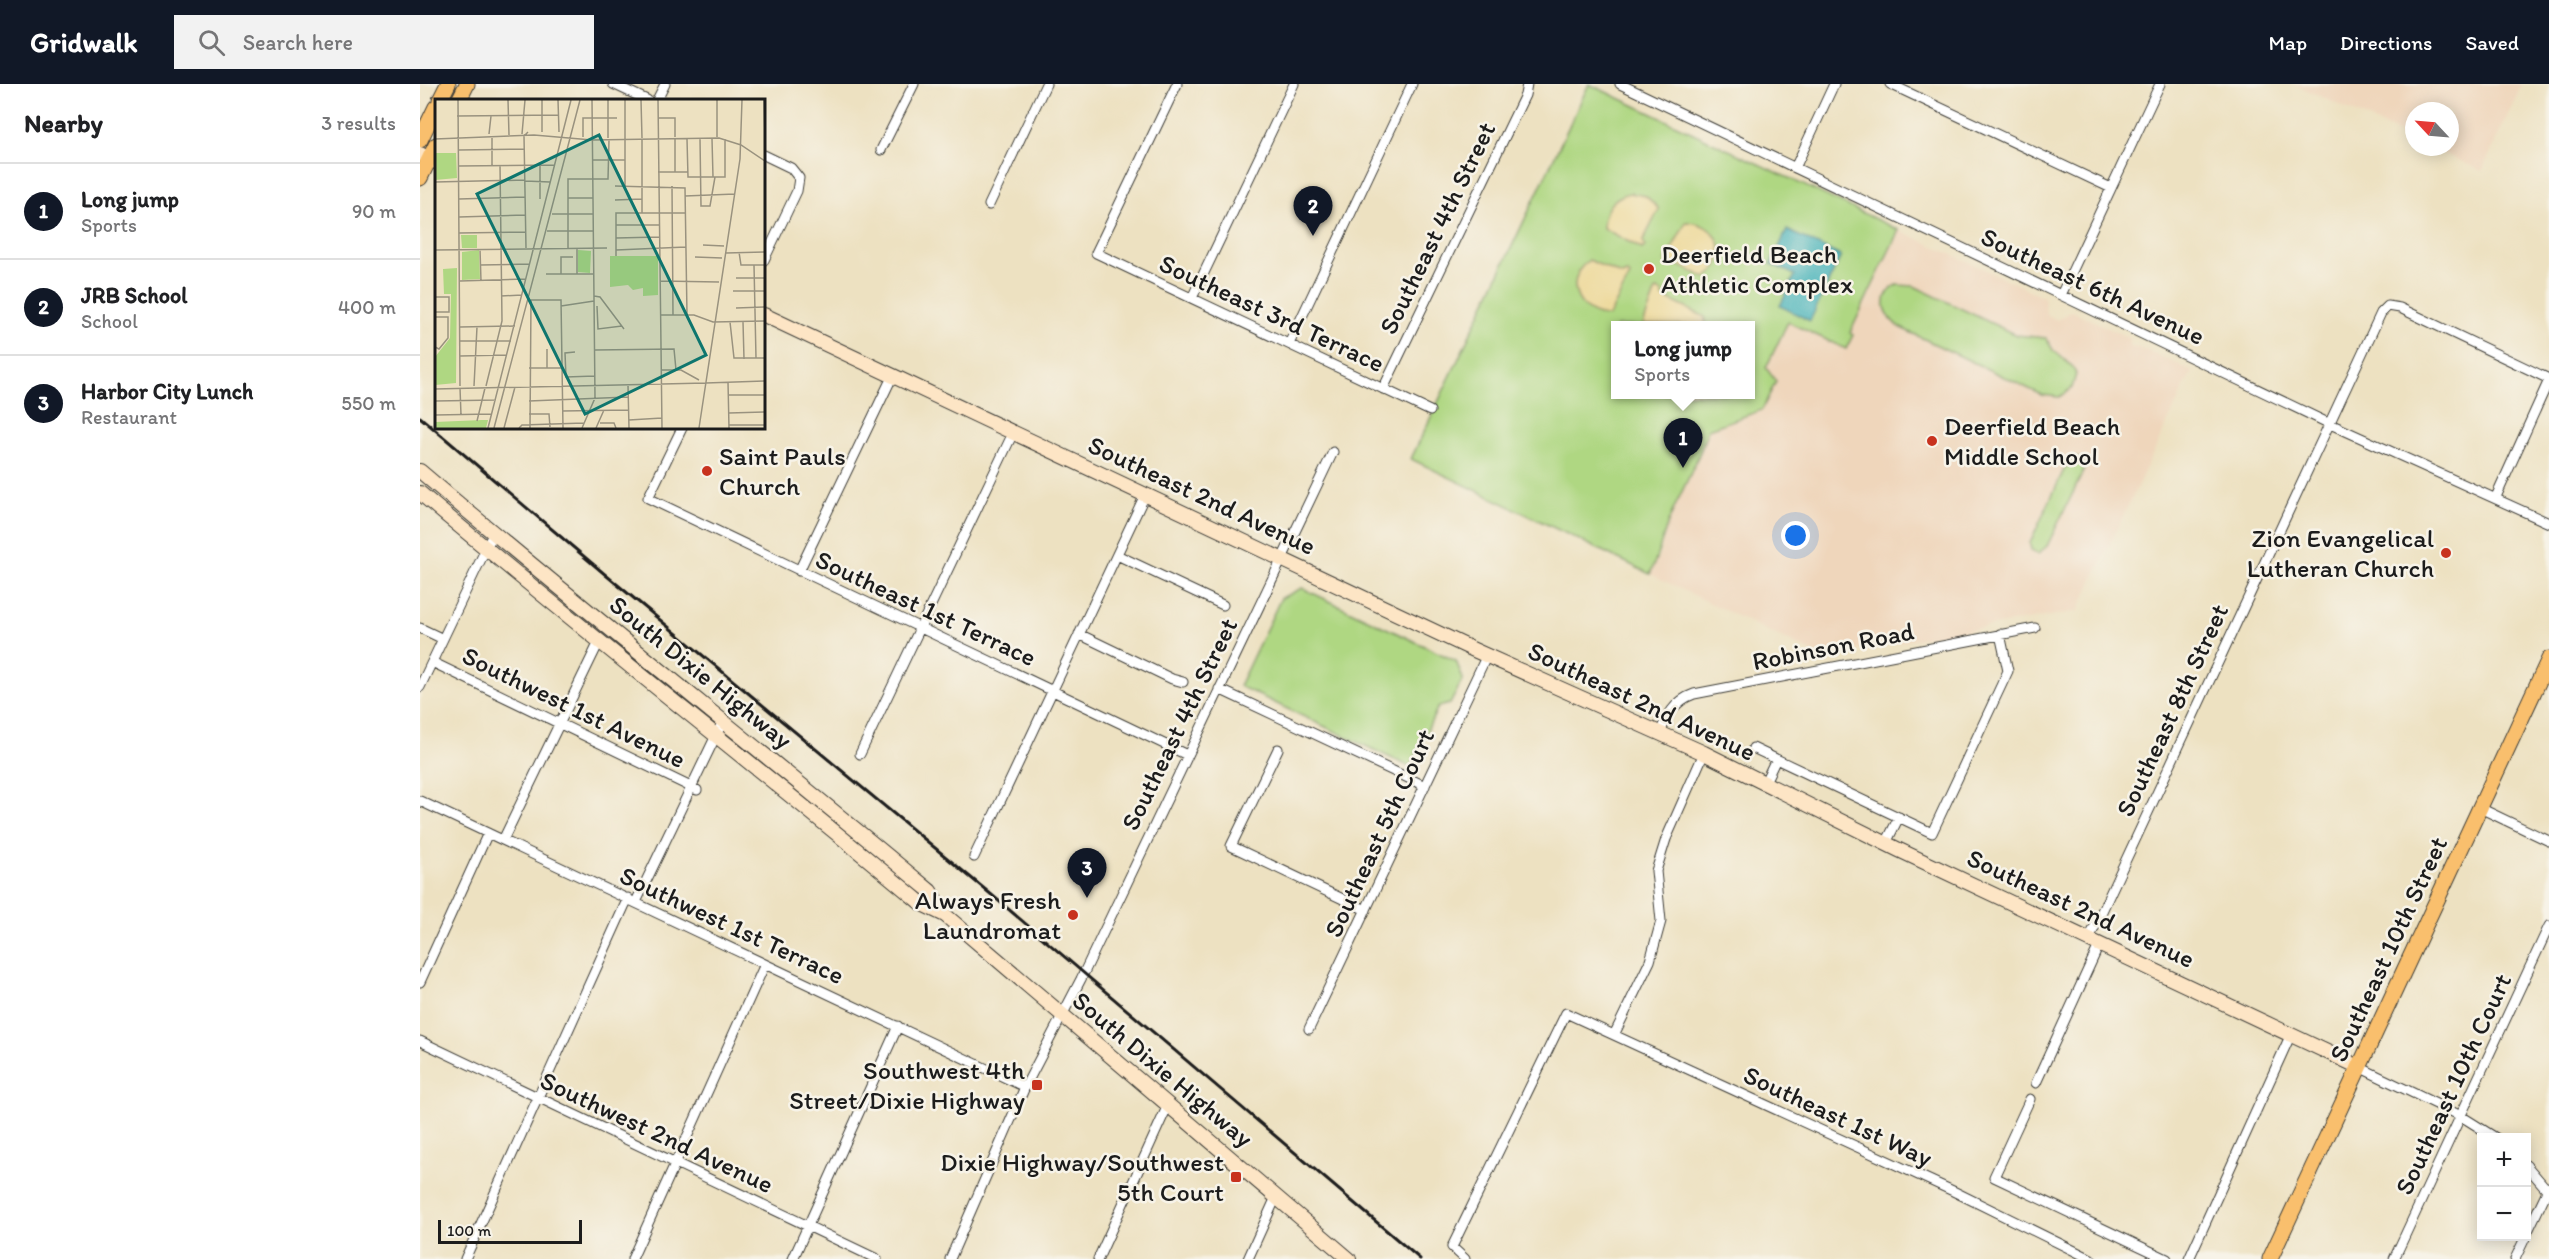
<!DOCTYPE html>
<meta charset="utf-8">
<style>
body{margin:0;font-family:Itim,sans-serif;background:#f2f2f2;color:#202124}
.controls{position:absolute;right:18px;bottom:18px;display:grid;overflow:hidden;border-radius:0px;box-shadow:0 3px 15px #0003}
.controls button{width:54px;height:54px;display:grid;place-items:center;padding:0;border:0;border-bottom:2px solid #e0e0e0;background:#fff;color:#202124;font:30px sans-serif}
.compass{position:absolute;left:1985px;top:18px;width:54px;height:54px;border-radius:50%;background:#fff;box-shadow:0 3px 15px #0003;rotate:296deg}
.scale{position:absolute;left:18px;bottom:15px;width:144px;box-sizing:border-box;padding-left:6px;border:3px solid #1c1c1c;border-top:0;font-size:16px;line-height:21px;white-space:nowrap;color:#1c1c1c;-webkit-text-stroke:4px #f7f3e8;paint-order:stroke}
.you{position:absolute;left:1376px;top:452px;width:21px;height:21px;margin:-15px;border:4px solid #fff;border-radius:50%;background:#1a73e8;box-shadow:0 0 0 9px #1a73e833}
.badge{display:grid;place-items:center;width:39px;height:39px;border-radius:50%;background:#111827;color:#fff;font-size:20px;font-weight:700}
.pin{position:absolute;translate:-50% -50px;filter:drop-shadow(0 2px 3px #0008)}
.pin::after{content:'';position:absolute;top:32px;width:21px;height:18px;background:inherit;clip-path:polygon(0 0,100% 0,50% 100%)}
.popup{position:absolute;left:1191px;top:237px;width:144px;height:78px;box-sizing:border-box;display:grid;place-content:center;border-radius:0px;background:#fff;filter:drop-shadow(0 2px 4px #0005);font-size:20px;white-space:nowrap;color:#757577}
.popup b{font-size:22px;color:#202124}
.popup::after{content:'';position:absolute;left:50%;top:100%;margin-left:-12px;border:12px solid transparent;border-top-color:#fff}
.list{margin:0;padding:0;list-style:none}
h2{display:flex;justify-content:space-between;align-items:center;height:78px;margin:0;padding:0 24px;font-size:26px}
h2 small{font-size:20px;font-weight:400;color:#757577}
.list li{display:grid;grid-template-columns:39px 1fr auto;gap:18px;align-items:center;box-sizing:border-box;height:96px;padding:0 24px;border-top:2px solid #e0e0e0}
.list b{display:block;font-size:22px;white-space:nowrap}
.list p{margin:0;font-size:20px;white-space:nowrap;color:#757577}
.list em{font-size:20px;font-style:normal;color:#757577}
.icon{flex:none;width:33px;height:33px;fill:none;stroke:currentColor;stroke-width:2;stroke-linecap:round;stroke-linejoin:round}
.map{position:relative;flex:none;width:2129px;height:1175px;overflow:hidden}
header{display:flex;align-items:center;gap:36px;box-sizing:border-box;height:84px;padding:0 30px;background:#111827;color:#fff}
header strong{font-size:28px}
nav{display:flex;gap:33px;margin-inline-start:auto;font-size:21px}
.search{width:420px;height:54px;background:#f2f2f2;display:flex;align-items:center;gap:15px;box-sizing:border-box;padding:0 21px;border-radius:0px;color:#757577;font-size:22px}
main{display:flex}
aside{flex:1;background:#fff}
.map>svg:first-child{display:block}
.built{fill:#efd6bb}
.green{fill:#afd782;stroke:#667a4f;stroke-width:1.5;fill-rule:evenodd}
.sand{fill:#eeda9e;stroke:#857b5d;stroke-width:1.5}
.water{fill:#3fb0b8;stroke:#2e666a;stroke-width:1.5}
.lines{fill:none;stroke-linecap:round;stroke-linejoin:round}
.street-casing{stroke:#3b3a35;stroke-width:11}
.secondary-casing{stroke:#3b3a35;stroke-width:16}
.primary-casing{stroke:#3b3a35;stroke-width:17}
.street{stroke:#fff;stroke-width:9}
.secondary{stroke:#fde5c5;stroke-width:14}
.primary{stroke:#f9bf6d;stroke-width:15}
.rail{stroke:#1c1c1c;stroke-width:3}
.poi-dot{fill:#c8321e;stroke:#f7f3e8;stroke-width:2}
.labels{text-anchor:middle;stroke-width:5;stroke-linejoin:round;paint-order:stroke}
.street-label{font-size:26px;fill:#1c1c1c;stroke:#f7f3e8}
.poi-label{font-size:26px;fill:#1c1c1c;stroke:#f7f3e8;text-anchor:end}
.inset-road{fill:none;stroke:#99927f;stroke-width:1.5}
.view{fill:#0f766e;fill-opacity:0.15;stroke:#0f766e;stroke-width:3}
.inset-edge{fill:none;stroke:#1c1c1c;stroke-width:3}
</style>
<header>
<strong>Gridwalk</strong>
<div class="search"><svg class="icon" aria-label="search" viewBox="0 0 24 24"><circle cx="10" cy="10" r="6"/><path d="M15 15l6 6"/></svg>Search here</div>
<nav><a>Map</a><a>Directions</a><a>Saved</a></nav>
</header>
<main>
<aside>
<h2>Nearby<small>3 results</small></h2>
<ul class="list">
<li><span class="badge">1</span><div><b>Long jump</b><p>Sports</p></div><em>90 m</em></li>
<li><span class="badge">2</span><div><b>JRB School</b><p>School</p></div><em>400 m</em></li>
<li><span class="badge">3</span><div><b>Harbor City Lunch</b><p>Restaurant</p></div><em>550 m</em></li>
</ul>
</aside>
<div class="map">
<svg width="2129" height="1175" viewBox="0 0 2129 1175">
<rect width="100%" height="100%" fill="#f7f3e8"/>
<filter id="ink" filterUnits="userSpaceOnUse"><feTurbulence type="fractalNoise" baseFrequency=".0167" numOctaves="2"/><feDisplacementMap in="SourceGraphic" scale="12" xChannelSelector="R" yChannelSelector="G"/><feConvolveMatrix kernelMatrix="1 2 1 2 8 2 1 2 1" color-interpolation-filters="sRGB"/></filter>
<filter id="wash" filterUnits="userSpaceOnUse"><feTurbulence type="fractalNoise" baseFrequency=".008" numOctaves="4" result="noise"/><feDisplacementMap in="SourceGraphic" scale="24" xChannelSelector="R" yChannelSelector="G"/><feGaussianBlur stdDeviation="1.35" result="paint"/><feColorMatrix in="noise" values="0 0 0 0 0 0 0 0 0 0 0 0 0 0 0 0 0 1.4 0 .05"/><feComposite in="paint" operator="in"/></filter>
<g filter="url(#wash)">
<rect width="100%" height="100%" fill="#ede1c1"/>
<!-- built -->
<path class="built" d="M 1874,0 L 2102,0 L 2062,87 L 2010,63 L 2030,63 L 2030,27 L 1994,27 L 1994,56 Z
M 1479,146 L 1624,213 L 1626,230 L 1637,236 L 1652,227 L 1709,254 L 1710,262 L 1729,267 L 1772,287 L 1658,527 L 1400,572 L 1230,490 L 1241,467 L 1248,438 L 1281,369 L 1288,344 L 1342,326 L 1346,284 L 1368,238 L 1426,265 L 1433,251 L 1430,250 Z"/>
<!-- green -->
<path class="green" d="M 1169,0 L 1479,146 L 1430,249 L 1433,251 L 1426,265 L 1368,238 L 1346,284 L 1356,297 L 1342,326 L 1288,345 C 1279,377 1262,405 1249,436 C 1242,454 1238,472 1230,490 L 991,375 ZM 1196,242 L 1330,242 L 1330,310 L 1196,310 Z
M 1477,201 L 1494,202 L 1596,251 L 1626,254 L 1633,266 L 1653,283 L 1656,290 L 1652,304 L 1639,313 L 1622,311 L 1481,244 C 1465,234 1456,213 1477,201 Z
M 1655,373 L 1664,376 L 1664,386 L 1627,462 L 1618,470 L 1611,467 L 1610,459 L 1644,386 Z
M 882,504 L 1036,577 L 1043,595 L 1030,620 L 1018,623 L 990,683 L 819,602 L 861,514 Z"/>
<!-- sand -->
<path class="sand" d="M 1210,109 L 1226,112 L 1239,125 L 1223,157 L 1225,162 L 1222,165 L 1183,144 C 1183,126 1192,113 1210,109 Z
M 1266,138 C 1299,138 1314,174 1286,194 L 1254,179 L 1249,181 L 1245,178 Z
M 1169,176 L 1202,191 L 1207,189 L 1210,192 L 1189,232 C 1157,232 1142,196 1169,176 Z
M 1236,206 L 1242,208 L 1243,213 L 1285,233 L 1285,241 L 1223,241 Z"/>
<!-- water -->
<path class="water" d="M 1367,146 L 1421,172 L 1390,237 L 1360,222 L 1375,191 L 1351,180 Z"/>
</g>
<g filter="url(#ink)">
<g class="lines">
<!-- street casing -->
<g class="street-casing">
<path id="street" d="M 193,0 L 227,16
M 757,0 L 676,169 L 1010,327
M 1200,0 L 1908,339 L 2129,439
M 1470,0 L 1691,104
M 237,16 L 245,0
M 461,66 L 494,0
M 344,71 L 371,84 L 379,94 L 377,107 L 344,176
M 1375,84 L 1414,0
M 569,121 L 626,0
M 1641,211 L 1740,0
M 772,214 L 874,0
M 869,260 L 992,0
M 963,305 L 1105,11 L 1107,0
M 262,344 L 228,414 L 767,671
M 2076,413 L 2129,296
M 697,471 L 803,521
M 379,487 L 473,291
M 0,544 L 23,555
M 659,550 L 752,595 L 763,598
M 12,578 L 277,706
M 0,603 L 73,450
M 799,605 L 1005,702
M 1239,651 C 1247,632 1254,617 1274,610 L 1615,544
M 1333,664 L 1512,749 L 1588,587 L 1580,550
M 858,665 L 811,762 L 946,826
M 440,670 L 593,349
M 1344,700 L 1356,675
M 0,717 L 605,1003
M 2060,724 L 2129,757
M 83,756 L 179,558
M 1466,759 L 1479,733
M 554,773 L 725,411
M 216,818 L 303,637
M 1669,855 L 1961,229 L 1968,222 L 1980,224 L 2129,295
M 0,898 L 68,749
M 889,945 L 1067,571
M 1195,949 L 1230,877 L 1241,837 L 1236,787 L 1246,755 L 1284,669
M 0,957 L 457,1175
M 1939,983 L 2041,1032 L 2076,1054
M 1616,999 L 1680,859
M 1610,1015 L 1574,1093 L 1747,1175
M 2106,1081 L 2129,1108
M 2106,1151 L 2129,1103
M 45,1175 L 208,814
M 212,1175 L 345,880
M 373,1175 L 478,942
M 530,1175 L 605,1003 L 661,895 L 913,368
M 678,1175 L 748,1021
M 828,1175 L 856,1113
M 1045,1175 L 1032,1163 L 1146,929 L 1533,1107 L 1671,1175
M 1769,1175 L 1871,950
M 1974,1175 L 2129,842
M 2095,1175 L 2106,1152"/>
</g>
<!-- secondary casing -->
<g class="secondary-casing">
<path id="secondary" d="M 0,70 L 16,78
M 344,231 L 1054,566 L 1284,669 L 1479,766 L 1939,983
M 0,387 C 168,530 341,666 510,807 L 525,831
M 0,409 C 165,549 336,681 502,820 L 525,831 L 929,1175"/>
</g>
<!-- primary casing -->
<g class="primary-casing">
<path id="primary" d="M 20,16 L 28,0
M 39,16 L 47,0
M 0,56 L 16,23
M 0,94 L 16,61
M 1850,1175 L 2129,575"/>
</g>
<!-- street -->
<use href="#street" class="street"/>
<!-- secondary -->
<use href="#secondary" class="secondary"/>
<!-- primary -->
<use href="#primary" class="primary"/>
<!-- rail -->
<path class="rail" d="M 0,333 L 187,492 L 573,812 L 1000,1175"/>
</g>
</g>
<!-- markers -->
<g class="poi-dot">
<circle cx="1229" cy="185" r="6"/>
<circle cx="1512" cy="357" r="6"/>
<circle cx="287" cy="387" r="6"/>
<circle cx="2026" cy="469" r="6"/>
<circle cx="653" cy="831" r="6"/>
<rect x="611" y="995" width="12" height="12" rx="3"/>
<rect x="810" y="1087" width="12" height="12" rx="3"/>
</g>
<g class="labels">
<!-- street labels -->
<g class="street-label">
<text transform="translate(1017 144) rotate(-64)" y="9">Southeast 4th Street</text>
<text transform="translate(1673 202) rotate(25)" y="9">Southeast 6th Avenue</text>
<text transform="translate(852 229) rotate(25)" y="9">Southeast 3rd Terrace</text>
<text transform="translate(782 411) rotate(25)" y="9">Southeast 2nd Avenue</text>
<text transform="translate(506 524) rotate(25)" y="9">Southeast 1st Terrace</text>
<text transform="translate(1413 562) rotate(-11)" y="9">Robinson Road</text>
<text transform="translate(281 588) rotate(39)" y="9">South Dixie Highway</text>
<text transform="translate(1222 617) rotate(25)" y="9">Southeast 2nd Avenue</text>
<text transform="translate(154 623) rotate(26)" y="9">Southwest 1st Avenue</text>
<text transform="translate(1752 626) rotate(-65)" y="9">Southeast 8th Street</text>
<text transform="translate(759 640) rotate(-64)" y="9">Southeast 4th Street</text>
<text transform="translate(959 749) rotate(-65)" y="9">Southeast 5th Court</text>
<text transform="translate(1661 824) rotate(25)" y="9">Southeast 2nd Avenue</text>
<text transform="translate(312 841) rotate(25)" y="9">Southwest 1st Terrace</text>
<text transform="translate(1968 865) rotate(-65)" y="9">Southeast 10th Street</text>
<text transform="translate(743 985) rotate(40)" y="9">South Dixie Highway</text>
<text transform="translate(2033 1000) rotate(-65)" y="9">Southeast 10th Court</text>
<text transform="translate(1418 1032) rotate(25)" y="9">Southeast 1st Way</text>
<text transform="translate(237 1048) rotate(25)" y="9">Southwest 2nd Avenue</text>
</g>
<!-- poi labels -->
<g class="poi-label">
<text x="1241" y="179" text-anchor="start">Deerfield Beach<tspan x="1241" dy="30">Athletic Complex</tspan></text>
<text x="1524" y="351" text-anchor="start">Deerfield Beach<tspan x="1524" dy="30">Middle School</tspan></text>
<text x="299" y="381" text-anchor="start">Saint Pauls<tspan x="299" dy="30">Church</tspan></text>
<text x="2014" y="463">Zion Evangelical<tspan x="2014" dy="30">Lutheran Church</tspan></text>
<text x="641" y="825">Always Fresh<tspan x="641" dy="30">Laundromat</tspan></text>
<text x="605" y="995">Southwest 4th<tspan x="605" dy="30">Street/Dixie Highway</tspan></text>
<text x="804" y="1087">Dixie Highway/Southwest<tspan x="804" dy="30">5th Court</tspan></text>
</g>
</g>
<!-- overview -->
<g transform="translate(15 15)">
<rect width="330" height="330" fill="#ede1c1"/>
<path d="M 0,54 L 21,54 L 22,79 L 0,81 ZM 26,136 L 42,136 L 42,149 L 27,149 ZM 44,151 L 45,180 L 27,181 L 27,153 ZM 143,151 L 156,152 L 155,174 L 143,173 ZM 175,157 L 223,157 L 223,196 L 208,197 L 208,189 L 198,191 L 193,186 L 175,188 ZM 22,169 L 21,284 L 0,286 L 0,258 L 15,239 L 16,195 L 9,195 L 8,170 ZM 47,321 L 53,321 L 51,329 L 0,329 L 0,323 Z" fill="#afd782"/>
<path class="inset-road" d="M 23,1 L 25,287M 73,1 L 74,36M 107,1 L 107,33M 123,1 L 124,33M 173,1 L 173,39M 190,1 L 190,87M 206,1 L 207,39M 223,1 L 227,329M 282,1 L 282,38M 329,1 L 330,38M 22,17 L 124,16M 223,19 L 240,19 L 240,38M 54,35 L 56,17M 87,35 L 90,1M 57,37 L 57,67M 148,38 L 148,19 L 182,19M 0,40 L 99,36 L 157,41 L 284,39 L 306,46 L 330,62M 207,40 L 207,114M 240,40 L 240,73M 252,40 L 253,78 L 290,78 L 290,40M 265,40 L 266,107 L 275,107 L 280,78M 277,40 L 278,78M 24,51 L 89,50M 157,61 L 190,61M 105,66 L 105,100M 23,67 L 120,66M 223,73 L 253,73M 90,82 L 115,83M 0,83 L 90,81M 180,87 L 250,89 L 252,216M 237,87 L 238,216M 250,97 L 300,95M 133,99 L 158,99M 24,100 L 90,98M 180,101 L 207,100M 117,115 L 158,115M 24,118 L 90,116M 181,126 L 224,126M 112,132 L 158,132M 24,134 L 91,133M 181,139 L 224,138M 268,146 L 289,147M 91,149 L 89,37 L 93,33M 133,149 L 133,80 L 173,80 L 174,41M 142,149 L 142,175M 45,150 L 46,182M 0,151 L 172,149M 181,151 L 251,148M 304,153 L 306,166 L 330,166M 291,154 L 330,153M 181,157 L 181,114 L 250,114M 260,158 L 287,159M 45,166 L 95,165M 319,166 L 321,259M 111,175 L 159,175M 126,175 L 126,158 L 138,158M 301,179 L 330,179M 25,182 L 91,180M 225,182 L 284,183M 298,192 L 330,192M 66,197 L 87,196M 159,197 L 165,198 L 189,230M 0,198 L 14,198 L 14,213 L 0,213M 126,207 L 159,202M 162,207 L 163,230 L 187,227M 301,209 L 330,208M 225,216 L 259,216 L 278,223 L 330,222M 0,218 L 13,218 L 13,239 L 4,250 L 0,248M 295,223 L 299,259 L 330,259M 308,223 L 309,260M 25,228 L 80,227M 25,242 L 76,242M 112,250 L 112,269M 160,251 L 239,250 L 241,271M 140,253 L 130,254 L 131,278 L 160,277M 25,257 L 71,256M 94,269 L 127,269M 226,271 L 246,271 L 264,281M 293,283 L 294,329M 271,284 L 330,282M 193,286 L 194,329M 39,287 L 42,228M 51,287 L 67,222 L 65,66M 25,289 L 26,316M 0,290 L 271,284M 293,296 L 330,296M 0,302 L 61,301M 94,302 L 193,298M 127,312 L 193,311M 294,314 L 330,313M 94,315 L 114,315 L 115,328M 0,316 L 56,315M 194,321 L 227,319M 42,322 L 50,289M 165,324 L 179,324 L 181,329M 294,326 L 329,326M 53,329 L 136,1M 59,329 L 145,1M 69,329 L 80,288M 84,329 L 87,326 L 149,324M 95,329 L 96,201 L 126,201 L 128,329M 147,329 L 160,299 L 157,1M 161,329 L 169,311M 264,329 L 305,60 L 307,1"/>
<path class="view" d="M 164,36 L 271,256 L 150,315 L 42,95 Z"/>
<rect width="330" height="330" class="inset-edge"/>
</g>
</svg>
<div class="controls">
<button>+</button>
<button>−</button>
</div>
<svg class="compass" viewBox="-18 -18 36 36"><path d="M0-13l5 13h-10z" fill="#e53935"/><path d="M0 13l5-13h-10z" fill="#757577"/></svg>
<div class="scale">100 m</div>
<div class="you"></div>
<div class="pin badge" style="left:1263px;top:384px">1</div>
<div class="popup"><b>Long jump</b>Sports</div>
<div class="pin badge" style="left:893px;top:152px">2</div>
<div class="pin badge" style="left:667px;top:814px">3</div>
</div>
</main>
